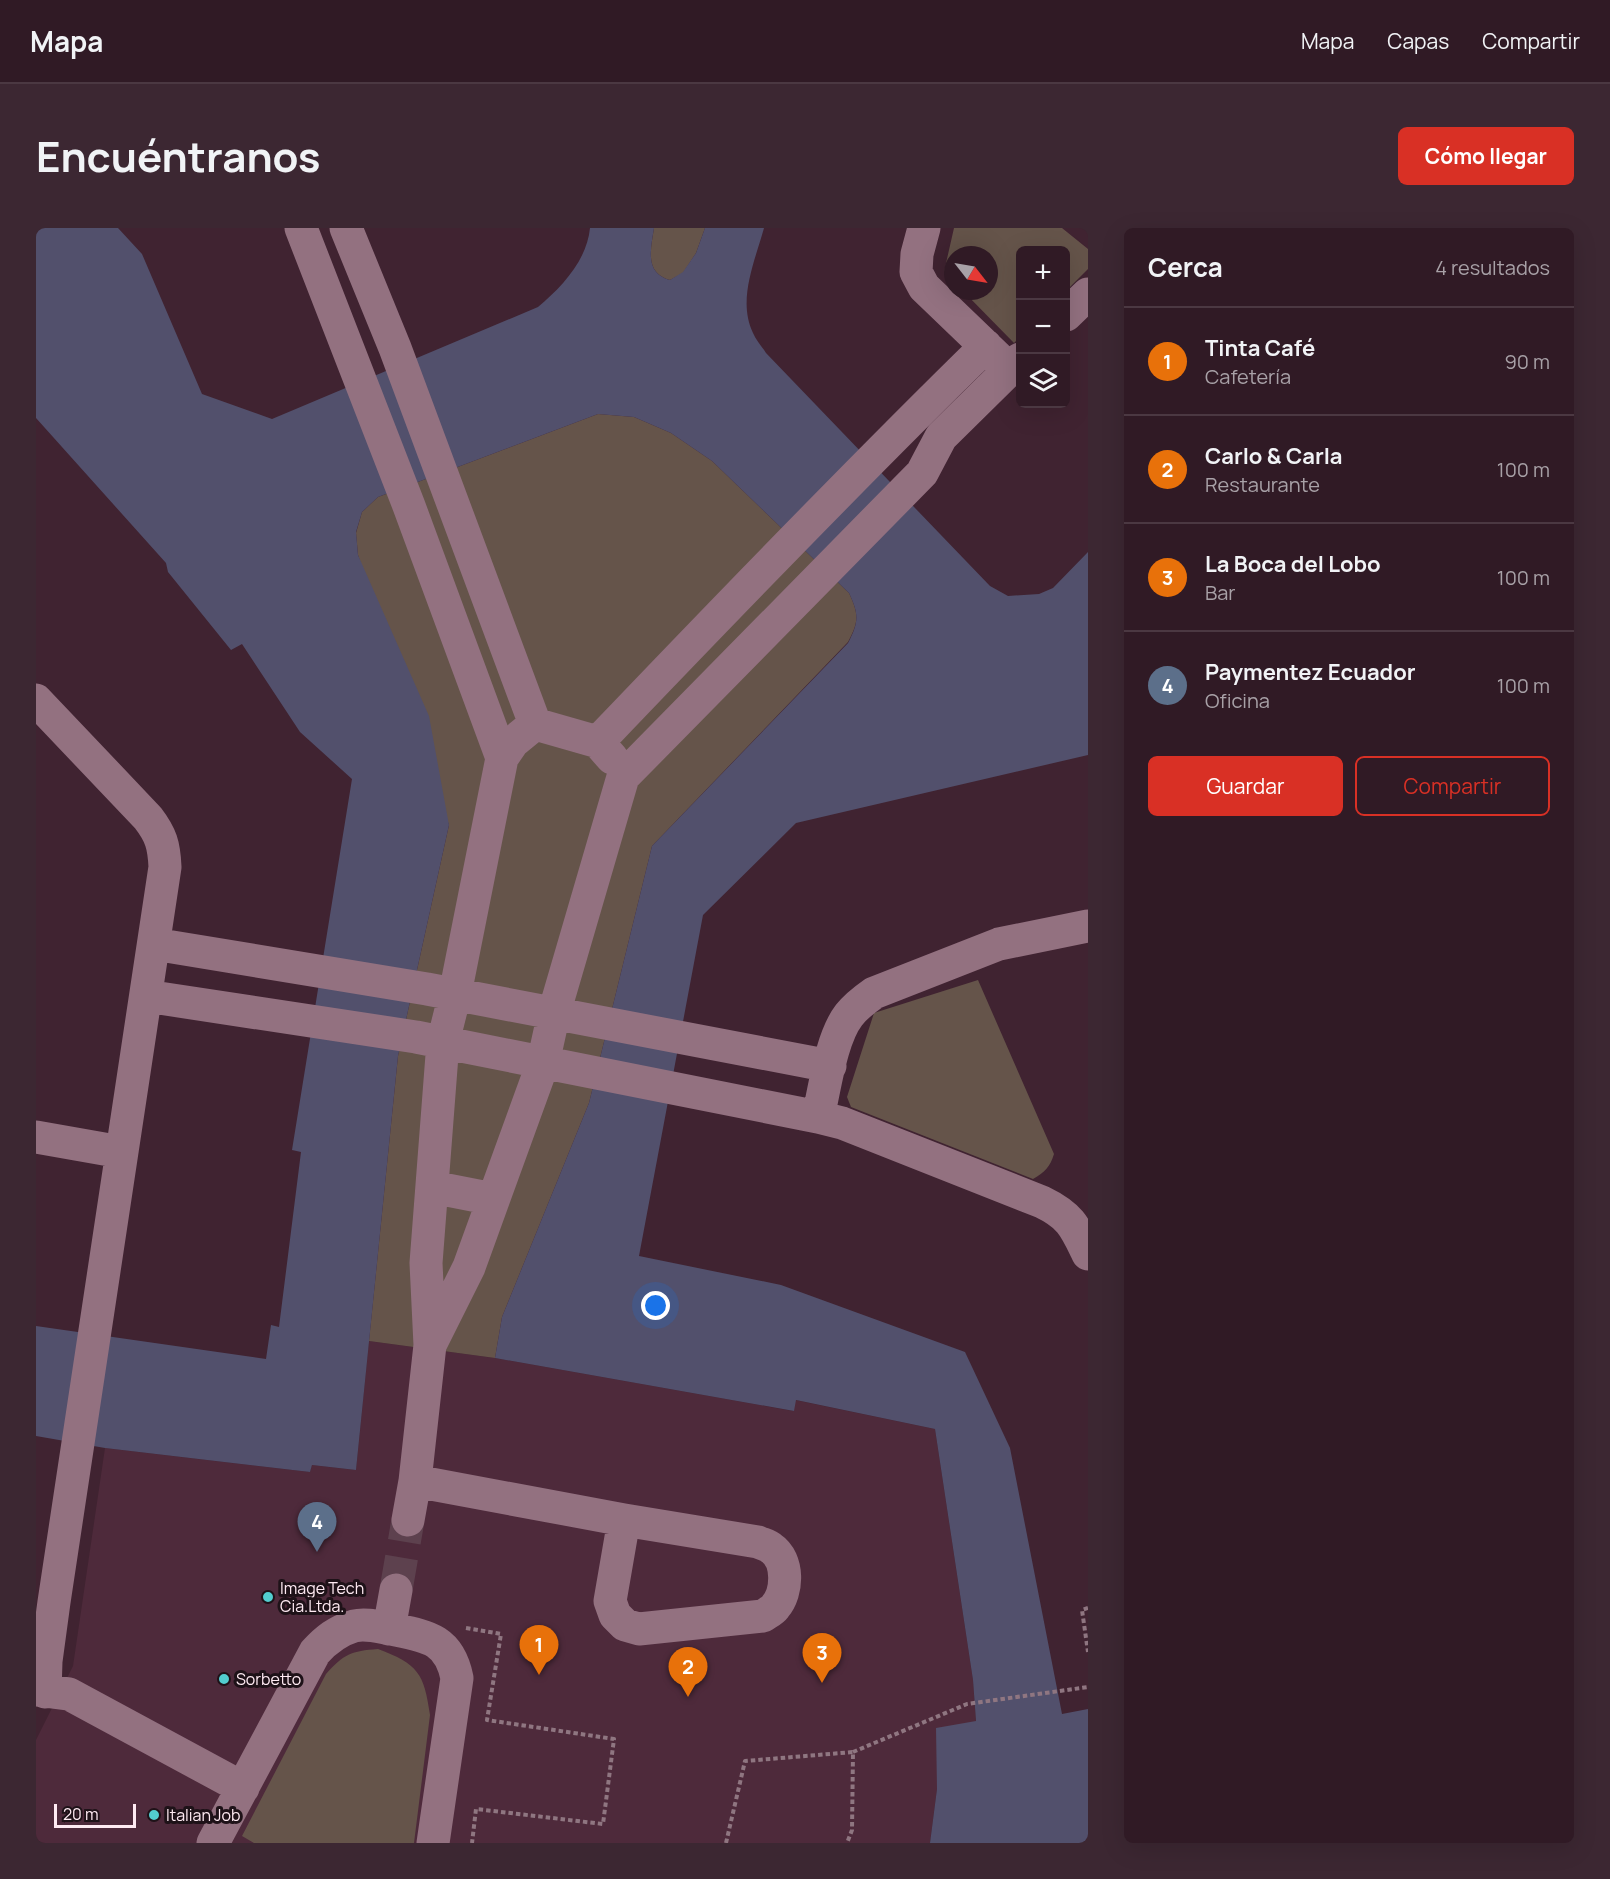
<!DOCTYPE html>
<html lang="es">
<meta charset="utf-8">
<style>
body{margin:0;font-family:Manrope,sans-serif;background:#3c2732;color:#f1f3f6}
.controls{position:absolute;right:18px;top:18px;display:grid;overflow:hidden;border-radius:9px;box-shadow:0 6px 24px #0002}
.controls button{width:54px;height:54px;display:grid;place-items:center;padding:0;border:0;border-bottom:2px solid #4b3842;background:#301a25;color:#f1f3f6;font:30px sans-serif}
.compass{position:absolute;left:908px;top:18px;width:54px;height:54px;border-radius:50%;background:#301a25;box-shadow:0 6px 24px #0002;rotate:121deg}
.scale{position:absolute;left:18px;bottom:15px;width:82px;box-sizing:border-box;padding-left:6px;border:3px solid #ffebf3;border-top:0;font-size:16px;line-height:21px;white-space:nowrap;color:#ffebf3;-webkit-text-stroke:4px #1e1218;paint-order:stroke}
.you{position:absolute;left:620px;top:1078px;width:21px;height:21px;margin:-15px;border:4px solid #fff;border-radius:50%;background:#1a73e8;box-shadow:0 0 0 9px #1a73e833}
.badge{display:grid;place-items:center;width:39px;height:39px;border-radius:50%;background:#d93025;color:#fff;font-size:20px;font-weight:700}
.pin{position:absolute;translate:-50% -50px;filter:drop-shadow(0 2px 3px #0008)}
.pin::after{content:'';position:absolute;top:32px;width:21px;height:18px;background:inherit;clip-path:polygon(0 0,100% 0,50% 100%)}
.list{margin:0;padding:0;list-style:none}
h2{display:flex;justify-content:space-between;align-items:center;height:78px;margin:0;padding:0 24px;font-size:26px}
h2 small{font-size:20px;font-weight:400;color:#a8a1a7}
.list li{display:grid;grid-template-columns:39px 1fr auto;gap:18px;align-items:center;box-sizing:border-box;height:108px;padding:0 24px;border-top:2px solid #4b3842}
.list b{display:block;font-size:22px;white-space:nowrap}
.list p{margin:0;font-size:20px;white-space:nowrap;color:#a8a1a7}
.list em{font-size:20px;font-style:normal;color:#a8a1a7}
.actions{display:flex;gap:12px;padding:18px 24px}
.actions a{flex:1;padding:14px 0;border:2px solid #d93025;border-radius:9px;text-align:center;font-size:21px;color:#d93025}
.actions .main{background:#d93025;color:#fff}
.icon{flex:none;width:33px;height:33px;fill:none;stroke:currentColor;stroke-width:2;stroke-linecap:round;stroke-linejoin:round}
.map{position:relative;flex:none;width:1052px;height:1615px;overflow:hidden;border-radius:9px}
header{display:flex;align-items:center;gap:36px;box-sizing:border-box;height:84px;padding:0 30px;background:#301a25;border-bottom:2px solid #4b3842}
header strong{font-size:28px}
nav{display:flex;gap:33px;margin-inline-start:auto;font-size:21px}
.intro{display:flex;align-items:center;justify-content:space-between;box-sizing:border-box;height:144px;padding:0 36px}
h1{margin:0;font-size:42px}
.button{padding:15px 27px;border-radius:9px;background:#d93025;color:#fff;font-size:21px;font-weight:700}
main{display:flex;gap:36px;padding:0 36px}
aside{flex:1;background:#301a25;border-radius:9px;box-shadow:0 6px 24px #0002}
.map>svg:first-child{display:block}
.built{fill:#4e2a3b}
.green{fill:#65544a}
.water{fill:#52506c}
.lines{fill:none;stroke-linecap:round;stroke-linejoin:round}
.minor-tunnel{stroke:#5d414e;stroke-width:33;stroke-dasharray:33 16;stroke-linecap:butt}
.path{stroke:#8f7681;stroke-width:4;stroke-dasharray:4.5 3;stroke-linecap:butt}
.minor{stroke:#937180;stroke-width:33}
.poi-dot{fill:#52cdcf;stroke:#1e1218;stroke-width:2}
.labels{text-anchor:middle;stroke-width:6;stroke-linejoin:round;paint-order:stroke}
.poi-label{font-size:16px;fill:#ffebf3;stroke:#1e1218;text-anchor:start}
</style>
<header>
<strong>Mapa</strong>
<nav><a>Mapa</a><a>Capas</a><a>Compartir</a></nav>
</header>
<div class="intro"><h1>Encuéntranos</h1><a class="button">Cómo llegar</a></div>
<main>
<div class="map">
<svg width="1052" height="1615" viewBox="0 0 1052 1615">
<rect width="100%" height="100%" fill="#402331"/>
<!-- built -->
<path class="built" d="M 333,1113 L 459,1130 L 757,1183 L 759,1172 L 899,1201 L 937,1452 L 940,1493 L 901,1561 L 894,1615 L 0,1615 L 0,1512 L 37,1438 L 69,1220 L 274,1244 L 276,1237 L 320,1242 Z"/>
<!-- green -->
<path class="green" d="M 618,0 L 669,0 L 660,25 L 647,45 L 634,52 C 608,45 615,20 618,0 Z
M 918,0 L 1026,0 L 1052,21 L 1052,41 L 1030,63 L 1030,22 L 984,22 L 984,109 L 978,115 L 927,63 L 953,63 L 953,27 L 917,27 L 917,53 L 908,44 Z
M 562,186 L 598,189 L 635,205 L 676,233 L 813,365 C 823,386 823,394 812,414 L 616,618 L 553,875 L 466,1089 L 459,1130 L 333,1113 L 362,828 L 413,597 L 322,327 L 320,305 L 326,284 L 342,269 Z
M 942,752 L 1018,926 C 1014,939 1009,944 997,951 L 815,879 L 811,869 L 838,785 Z
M 342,1421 C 382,1436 388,1445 394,1487 L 378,1615 L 218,1615 L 206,1608 L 290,1446 C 308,1426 315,1423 342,1421 Z"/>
<!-- water -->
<path class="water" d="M 0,0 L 82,0 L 106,26 L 166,166 L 236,191 L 502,79 C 526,59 551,32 554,0 L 618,0 C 615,20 608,45 634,52 L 647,44 L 660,25 L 669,0 L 728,0 C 719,33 701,72 717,105 C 720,112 726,119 730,125 L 954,358 L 972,368 L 1003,366 L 1017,360 L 1052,324 L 1052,527 L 760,595 L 667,687 L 603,1028 L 745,1057 L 929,1124 L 974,1220 L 1026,1486 L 1052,1481 L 1052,1615 L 894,1615 L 901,1561 L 900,1500 L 940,1493 L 937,1452 L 899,1201 L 760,1172 L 758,1183 L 459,1130 L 466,1089 L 553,875 L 616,618 L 812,415 C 823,394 823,386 813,365 L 676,233 L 635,205 L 598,189 L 562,186 L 342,269 L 326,284 L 320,304 L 322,327 L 393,488 L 413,597 L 362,828 L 320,1242 L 276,1237 L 274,1244 L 69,1220 L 0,1208 L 0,1098 L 230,1131 L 235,1097 L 243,1099 L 265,924 L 256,922 L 316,551 L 264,504 L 206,416 L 195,422 L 132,344 L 130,335 L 0,190 Z"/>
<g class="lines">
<!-- minor-tunnel -->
<path class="minor-tunnel" d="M 360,1362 L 372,1292"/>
<!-- path -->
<path class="path" d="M 1052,1380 L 1046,1382 L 1052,1424
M 430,1400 L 465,1406 L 451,1492 L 578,1511 L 567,1596 L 440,1581 L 436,1615
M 817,1524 L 931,1476 L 1052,1459
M 690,1615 L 709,1533 L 817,1524 L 816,1602 L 811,1615"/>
<!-- minor -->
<path class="minor" d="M 265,0 L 373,278 L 466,530
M 310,0 L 359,120 L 499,496
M 888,0 L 881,26 L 880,44 L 888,59 L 965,133
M 1030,87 L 1052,66
M 0,472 L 112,590 C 125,607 128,617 129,639 L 18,1374 L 10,1433 L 9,1464
M 499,496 L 562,514 L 576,530
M 562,514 C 690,380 818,247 950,118
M 118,716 L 391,761 L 794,838
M 110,768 L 380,809 L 782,889 L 806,895 L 1006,974 C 1035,988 1039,999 1052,1026
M 782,889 C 789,860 795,810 813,787 C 820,778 828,772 838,765 L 963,716 L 1052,698
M 0,909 L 85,924
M 396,959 L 457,971
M 394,1117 L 433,1039 L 507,835 L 518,785 L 587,549 L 886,245 L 905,209 L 984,131
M 379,1253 L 588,1292 L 722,1314 C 726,1316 732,1317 735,1320 C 753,1332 752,1364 739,1379 C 736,1383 731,1385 727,1388 L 603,1401 L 589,1397 L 579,1387 L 574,1373 L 588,1292
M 372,1292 L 379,1253 L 394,1117 L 390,1035 L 407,814 L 419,766 L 466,530 L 477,514 L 499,496
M 353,1401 L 360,1362
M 0,1462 L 33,1466 L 207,1560
M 177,1615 L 279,1424 C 290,1412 301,1403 318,1398 C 330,1395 343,1399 355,1401 C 390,1408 413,1410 421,1450 L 397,1615"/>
</g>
<!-- markers -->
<g class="poi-dot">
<circle cx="232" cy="1369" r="6"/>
<circle cx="188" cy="1451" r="6"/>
<circle cx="118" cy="1587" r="6"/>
</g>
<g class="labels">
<!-- poi labels -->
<g class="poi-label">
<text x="244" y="1366">Image Tech<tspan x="244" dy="18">Cia.Ltda.</tspan></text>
<text x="200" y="1457">Sorbetto</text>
<text x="130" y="1593">Italian Job</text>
</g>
</g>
</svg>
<div class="controls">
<button>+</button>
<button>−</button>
<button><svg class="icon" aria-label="layers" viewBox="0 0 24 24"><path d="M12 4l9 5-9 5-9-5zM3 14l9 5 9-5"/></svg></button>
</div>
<svg class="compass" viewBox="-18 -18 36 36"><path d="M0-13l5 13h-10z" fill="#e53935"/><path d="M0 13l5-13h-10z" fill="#a8a1a7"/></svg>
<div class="scale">20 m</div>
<div class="you"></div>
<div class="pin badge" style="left:503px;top:1447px;background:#e8710a">1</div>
<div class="pin badge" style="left:652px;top:1469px;background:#e8710a">2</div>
<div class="pin badge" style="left:786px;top:1455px;background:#e8710a">3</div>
<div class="pin badge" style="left:281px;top:1324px;background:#5c6f8a">4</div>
</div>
<aside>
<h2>Cerca<small>4 resultados</small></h2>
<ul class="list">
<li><span class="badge" style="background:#e8710a">1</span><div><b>Tinta Café</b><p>Cafetería</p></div><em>90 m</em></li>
<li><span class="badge" style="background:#e8710a">2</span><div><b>Carlo &amp; Carla</b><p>Restaurante</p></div><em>100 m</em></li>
<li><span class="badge" style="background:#e8710a">3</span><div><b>La Boca del Lobo</b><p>Bar</p></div><em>100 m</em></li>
<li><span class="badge" style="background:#5c6f8a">4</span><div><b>Paymentez Ecuador</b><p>Oficina</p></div><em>100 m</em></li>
</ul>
<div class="actions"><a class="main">Guardar</a><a>Compartir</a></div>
</aside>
</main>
